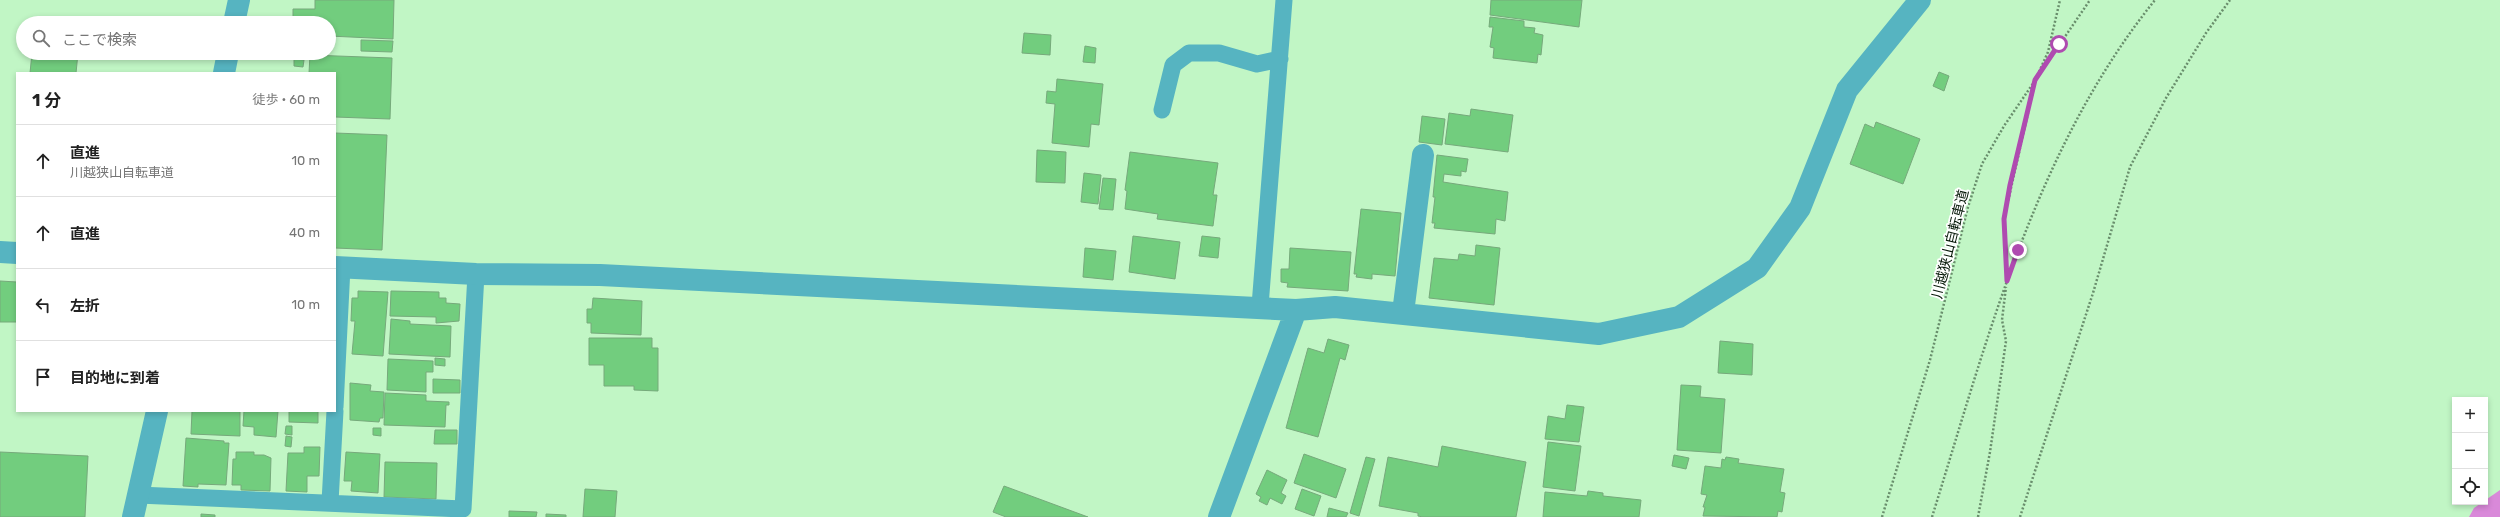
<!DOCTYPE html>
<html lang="ja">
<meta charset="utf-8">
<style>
body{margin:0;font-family:Rubik,"Noto Sans JP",sans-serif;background:#f6f6f6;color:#222}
.controls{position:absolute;right:12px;bottom:12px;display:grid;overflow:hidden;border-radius:0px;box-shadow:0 2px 6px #0003}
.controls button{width:36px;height:36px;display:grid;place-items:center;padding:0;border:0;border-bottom:1px solid #e0e0e0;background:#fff;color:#222;font:20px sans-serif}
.stop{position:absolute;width:12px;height:12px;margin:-9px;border:3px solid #af4bb0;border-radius:50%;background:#fff}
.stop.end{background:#af4bb0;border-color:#fff;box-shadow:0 1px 4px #0008}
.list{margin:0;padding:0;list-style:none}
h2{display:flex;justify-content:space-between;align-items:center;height:52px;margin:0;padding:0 16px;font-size:17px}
h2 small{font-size:13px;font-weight:400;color:#767676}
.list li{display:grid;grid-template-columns:26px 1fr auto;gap:12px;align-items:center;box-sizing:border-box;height:72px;padding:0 16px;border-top:1px solid #e0e0e0}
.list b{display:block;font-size:15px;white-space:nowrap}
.list p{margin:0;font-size:13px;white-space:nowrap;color:#767676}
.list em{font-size:13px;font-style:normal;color:#767676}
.icon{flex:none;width:22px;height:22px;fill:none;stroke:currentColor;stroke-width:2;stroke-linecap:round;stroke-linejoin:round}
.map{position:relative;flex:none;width:2500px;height:517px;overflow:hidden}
.search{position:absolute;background:#fff;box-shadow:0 2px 6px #0003;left:16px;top:16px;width:320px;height:44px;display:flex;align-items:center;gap:10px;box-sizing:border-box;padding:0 14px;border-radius:22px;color:#767676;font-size:15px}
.panel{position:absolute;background:#fff;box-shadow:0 2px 6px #0003;left:16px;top:72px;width:320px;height:340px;border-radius:0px}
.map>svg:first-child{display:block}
.water{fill:#d989d9}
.building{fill:#72cd7e;stroke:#76a97b}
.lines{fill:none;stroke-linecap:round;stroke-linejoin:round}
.path{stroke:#698e6c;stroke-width:2.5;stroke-dasharray:2 2;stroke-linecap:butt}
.service{stroke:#56b4c1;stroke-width:17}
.minor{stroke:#56b4c1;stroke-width:22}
.tertiary{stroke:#56b4c1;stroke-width:22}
.route{stroke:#af4bb0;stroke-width:5}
.labels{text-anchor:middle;stroke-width:3.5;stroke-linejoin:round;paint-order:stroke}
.street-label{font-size:14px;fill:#061908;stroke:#fff}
</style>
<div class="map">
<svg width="2500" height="517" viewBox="0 0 2500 517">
<rect width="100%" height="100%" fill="#c1f6c5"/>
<!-- water -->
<path class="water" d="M 2500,490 L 2500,517 L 2469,517 L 2474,508 Z"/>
<!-- building -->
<path class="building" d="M 315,0 L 394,0 L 393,39 L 329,36 L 329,23 L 293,23 L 293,9 L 315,9 Z
M 1491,0 L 1582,0 L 1579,27 L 1490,15 Z
M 1490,17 L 1524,21 L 1524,27 L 1535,28 L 1534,33 L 1543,35 L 1541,55 L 1538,54 L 1537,63 L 1493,58 L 1494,48 L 1490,47 L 1493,27 L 1489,27 Z
M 1024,33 L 1051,35 L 1050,55 L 1022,53 Z
M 361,40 L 393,41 L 392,52 L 361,51 Z
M 1085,46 L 1096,48 L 1095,63 L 1083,62 Z
M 32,53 L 78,53 L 76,73 L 30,73 Z
M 310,55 L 392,58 L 390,119 L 335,117 L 335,73 L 309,73 Z
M 294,59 L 304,60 L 303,67 L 294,66 Z
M 1939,72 L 1949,76 L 1944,91 L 1933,86 Z
M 1057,79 L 1103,84 L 1099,125 L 1091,124 L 1089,147 L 1052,143 L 1055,104 L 1046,103 L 1047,91 L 1056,92 Z
M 1471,109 L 1513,115 L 1508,152 L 1445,144 L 1449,113 L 1470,116 Z
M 1422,116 L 1445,119 L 1442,145 L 1419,142 Z
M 1876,122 L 1920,139 L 1903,184 L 1850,164 L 1865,124 L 1874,128 Z
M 335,133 L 387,135 L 382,250 L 335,248 Z
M 1037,150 L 1066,152 L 1065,183 L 1036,182 Z
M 1130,152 L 1218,163 L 1213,195 L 1217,195 L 1213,226 L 1157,219 L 1158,214 L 1125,209 L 1127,191 L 1125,190 Z
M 1437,155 L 1468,159 L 1466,172 L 1461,171 L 1461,176 L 1444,174 L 1443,182 L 1508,192 L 1505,221 L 1496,219 L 1495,234 L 1434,228 L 1435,223 L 1432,223 L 1435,197 L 1433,197 Z
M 1084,173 L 1101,175 L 1098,204 L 1081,202 Z
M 1103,178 L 1116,179 L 1113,210 L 1099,209 Z
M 1361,209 L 1401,213 L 1395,276 L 1372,274 L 1372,279 L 1356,277 L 1357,274 L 1354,274 Z
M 1133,236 L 1180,242 L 1175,279 L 1129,272 Z
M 1202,236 L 1220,238 L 1218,258 L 1199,256 Z
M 1476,245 L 1500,248 L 1494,305 L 1429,298 L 1434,258 L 1458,260 L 1459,254 L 1475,256 Z
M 1085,248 L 1116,251 L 1113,280 L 1083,277 Z
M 1290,248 L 1351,252 L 1348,291 L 1287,287 L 1288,283 L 1281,282 L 1281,269 L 1289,269 Z
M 0,281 L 17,282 L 17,322 L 0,322 Z
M 358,291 L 388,292 L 383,356 L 352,354 L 355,321 L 351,321 L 352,298 L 358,298 Z
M 391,291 L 439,292 L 439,298 L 446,298 L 446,303 L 460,304 L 459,321 L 436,323 L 436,317 L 390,316 Z
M 593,298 L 642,301 L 641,335 L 591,333 L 591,323 L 587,323 L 587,309 L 592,309 Z
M 391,319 L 410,321 L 410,324 L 451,326 L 450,357 L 389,354 Z
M 589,338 L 652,338 L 652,348 L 658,348 L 658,391 L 634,390 L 634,386 L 604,386 L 604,365 L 589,365 Z
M 1328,339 L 1349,345 L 1345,360 L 1340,358 L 1318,437 L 1286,428 L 1308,348 L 1324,353 Z
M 1720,341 L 1753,344 L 1752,375 L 1718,373 Z
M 435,358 L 445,359 L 445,366 L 435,365 Z
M 388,359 L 433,361 L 433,372 L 426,372 L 426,392 L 387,390 Z
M 433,379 L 460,380 L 460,393 L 433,393 Z
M 350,383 L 371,385 L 370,391 L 384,392 L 383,418 L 380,418 L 379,422 L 350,420 Z
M 1681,385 L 1701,386 L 1700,397 L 1725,399 L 1721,453 L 1677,450 Z
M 385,393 L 426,395 L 426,401 L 449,402 L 449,405 L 446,405 L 445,427 L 384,425 Z
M 1567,405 L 1584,407 L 1579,442 L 1545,439 L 1548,416 L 1565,419 Z
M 192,411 L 240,411 L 240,436 L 191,434 Z
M 244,411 L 278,411 L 276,437 L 254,435 L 254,427 L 243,426 Z
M 289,411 L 318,411 L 318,423 L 289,422 Z
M 286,426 L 292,426 L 292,435 L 285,434 Z
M 373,428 L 381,428 L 381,436 L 373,435 Z
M 435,430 L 457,430 L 457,444 L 434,444 Z
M 286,436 L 292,437 L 291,447 L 285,446 Z
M 186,438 L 224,441 L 224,443 L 229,443 L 226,485 L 198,484 L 198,487 L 183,486 Z
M 1548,442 L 1581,446 L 1575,491 L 1543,487 Z
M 1442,446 L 1526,462 L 1516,517 L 1423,517 L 1418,516 L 1418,513 L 1379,506 L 1388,457 L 1438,467 Z
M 304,447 L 320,447 L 319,476 L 307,476 L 307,492 L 286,491 L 288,453 L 304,453 Z
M 0,452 L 88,456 L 85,517 L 0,517 Z
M 236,452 L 254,452 L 254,455 L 264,455 L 271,458 L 270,491 L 241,490 L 241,485 L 232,485 L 233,459 L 236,459 Z
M 346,452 L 380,454 L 378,493 L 351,491 L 352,481 L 344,481 Z
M 1304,454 L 1346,469 L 1336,498 L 1294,483 Z
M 1674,455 L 1689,458 L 1686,469 L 1672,466 Z
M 1366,457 L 1375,459 L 1359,516 L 1350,513 Z
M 1726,457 L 1739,459 L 1738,463 L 1784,469 L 1780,492 L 1785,493 L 1782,512 L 1778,511 L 1777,517 L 1703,516 L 1705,507 L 1703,507 L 1707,495 L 1701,494 L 1705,466 L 1721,468 L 1722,459 L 1725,460 Z
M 385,462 L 437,463 L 436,499 L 384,497 Z
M 1267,470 L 1287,480 L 1281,493 L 1286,496 L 1282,504 L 1270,498 L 1267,505 L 1259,501 L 1261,497 L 1256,494 Z
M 1004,486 L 1088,517 L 1006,517 L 993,512 Z
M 585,489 L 617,491 L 615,517 L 583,517 Z
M 1302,489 L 1321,496 L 1314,516 L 1295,509 Z
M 1588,491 L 1603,493 L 1603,496 L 1641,500 L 1639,517 L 1543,517 L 1545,492 L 1587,496 Z
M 1329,508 L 1348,513 L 1346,517 L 1327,517 Z
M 509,511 L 537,512 L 536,517 L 509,517 Z
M 201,514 L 215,515 L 215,517 L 201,517 Z
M 546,514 L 566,515 L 566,517 L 546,517 Z"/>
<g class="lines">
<!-- path -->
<path class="path" d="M 2039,72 L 2048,52 L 2060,0
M 2007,280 L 2004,219 L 2035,82
M 1882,517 L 1930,360 L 1968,207 L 1982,164 L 2004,126 L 2090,0
M 1932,517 C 1988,338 2035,149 2155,0
M 1978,517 L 1990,452 L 2006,341 L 2002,320 L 2006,287
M 2020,517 L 2093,293 L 2130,167 L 2166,98 L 2206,33 L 2230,0"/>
<!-- service -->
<path class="service" d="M 1162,110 L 1173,65 L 1189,53 L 1219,53 L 1257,64 L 1280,59
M 1260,306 L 1284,0
M 335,407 L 342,267
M 138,495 L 463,509 L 476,274
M 330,502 L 335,411"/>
<!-- minor -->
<path class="minor" d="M 0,252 L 17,253
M 335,267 L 476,274 L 600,275 L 1296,310 L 1335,307 L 1599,334 L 1679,317 L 1757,268 L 1800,208 L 1847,90 L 1920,0
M 1403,313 L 1423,155
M 1219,517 L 1296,310"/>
<!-- tertiary -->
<path class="tertiary" d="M 234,23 L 239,0
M 224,73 L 228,53
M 133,517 L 157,411"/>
</g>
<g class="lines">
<!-- route -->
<path class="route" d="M 2018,250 L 2007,281 L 2004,219 L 2010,185 L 2035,80 L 2059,44"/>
</g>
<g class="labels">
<!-- street labels -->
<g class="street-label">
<text transform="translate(1950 244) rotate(-76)" y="5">川越狭山自転車道</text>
</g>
</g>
</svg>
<div class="controls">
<button>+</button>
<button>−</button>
<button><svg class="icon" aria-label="locate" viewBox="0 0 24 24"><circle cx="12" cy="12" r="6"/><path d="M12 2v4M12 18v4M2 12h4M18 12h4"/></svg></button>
</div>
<div class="stop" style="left:2059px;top:44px"></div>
<div class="stop end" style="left:2018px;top:250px"></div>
<div class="search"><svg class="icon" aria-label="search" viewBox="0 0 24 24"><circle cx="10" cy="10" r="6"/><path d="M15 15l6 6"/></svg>ここで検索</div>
<section class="panel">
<h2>1 分<small>徒歩 · 60 m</small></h2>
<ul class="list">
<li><svg class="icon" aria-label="ahead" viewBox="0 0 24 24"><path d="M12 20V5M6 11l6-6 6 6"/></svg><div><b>直進</b><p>川越狭山自転車道</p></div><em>10 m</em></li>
<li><svg class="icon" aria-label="ahead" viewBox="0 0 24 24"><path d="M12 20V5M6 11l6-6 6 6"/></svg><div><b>直進</b></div><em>40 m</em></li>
<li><svg class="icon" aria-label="left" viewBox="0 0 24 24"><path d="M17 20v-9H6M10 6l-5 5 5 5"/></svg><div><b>左折</b></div><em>10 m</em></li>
<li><svg class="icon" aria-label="arrive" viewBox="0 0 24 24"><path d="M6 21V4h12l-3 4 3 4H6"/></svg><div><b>目的地に到着</b></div></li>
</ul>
</section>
</div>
